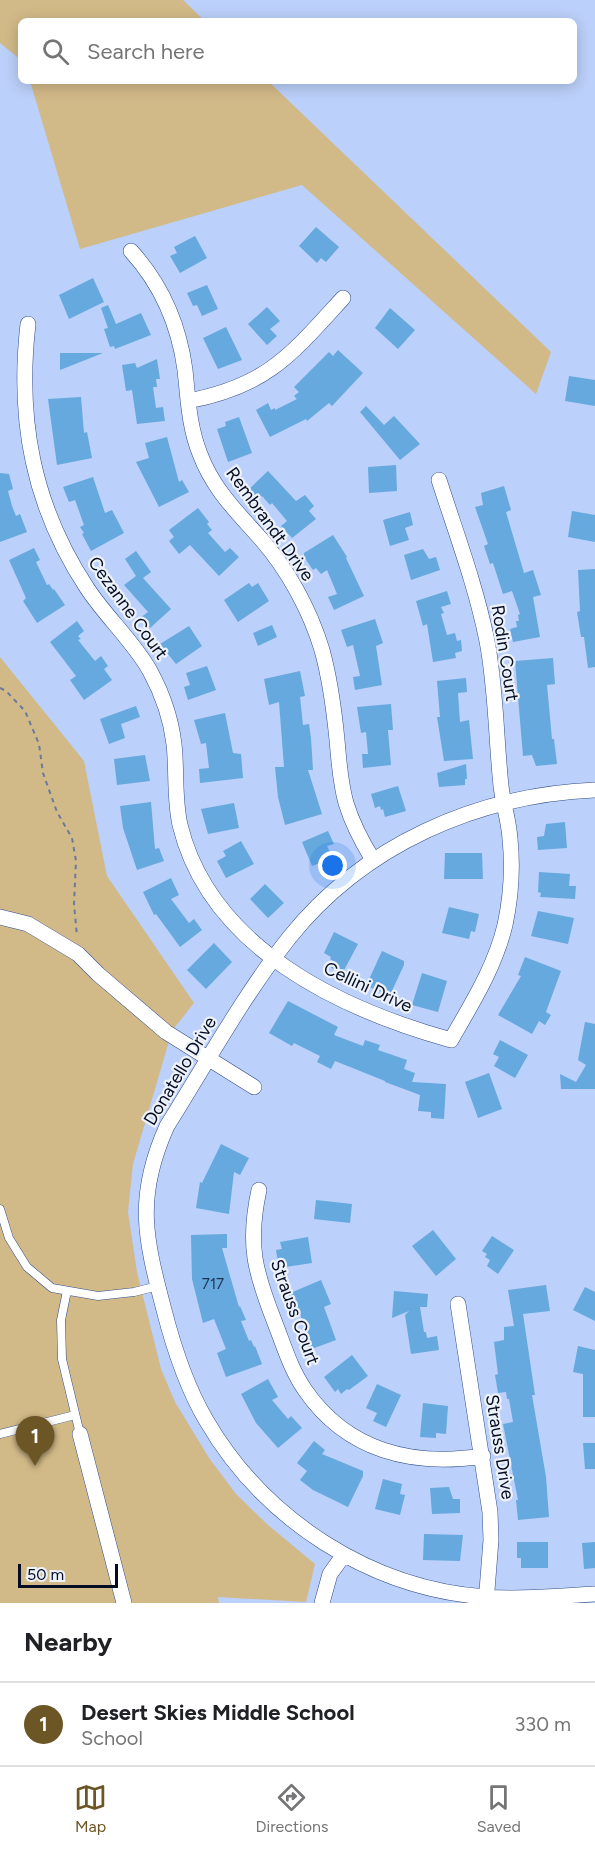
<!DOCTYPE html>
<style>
body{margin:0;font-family:Figtree,sans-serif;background:#f6f6f6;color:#202124}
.scale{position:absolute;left:18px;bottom:15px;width:100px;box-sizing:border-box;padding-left:6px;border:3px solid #040d25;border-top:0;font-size:16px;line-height:21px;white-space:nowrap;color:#040d25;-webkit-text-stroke:4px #edf1f8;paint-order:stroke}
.you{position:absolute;left:333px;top:866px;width:21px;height:21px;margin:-15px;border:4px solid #fff;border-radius:50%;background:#1a73e8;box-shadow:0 0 0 9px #1a73e833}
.badge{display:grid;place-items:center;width:39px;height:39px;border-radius:50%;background:#6c5625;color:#fff;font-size:20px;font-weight:700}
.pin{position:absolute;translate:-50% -50px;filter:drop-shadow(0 2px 3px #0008)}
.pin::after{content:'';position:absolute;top:32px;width:21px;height:18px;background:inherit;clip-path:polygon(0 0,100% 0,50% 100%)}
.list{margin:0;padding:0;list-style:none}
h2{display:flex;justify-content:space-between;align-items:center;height:78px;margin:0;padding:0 24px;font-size:26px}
h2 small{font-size:20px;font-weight:400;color:#757577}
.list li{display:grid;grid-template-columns:39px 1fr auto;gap:18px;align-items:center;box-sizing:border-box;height:84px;padding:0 24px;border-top:2px solid #e0e0e0}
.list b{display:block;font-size:22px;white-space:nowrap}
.list p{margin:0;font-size:20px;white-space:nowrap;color:#757577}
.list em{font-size:20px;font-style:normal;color:#757577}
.icon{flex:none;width:33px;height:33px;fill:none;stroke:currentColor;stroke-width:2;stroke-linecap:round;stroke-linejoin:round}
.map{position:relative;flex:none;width:595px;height:1603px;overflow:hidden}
.search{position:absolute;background:#fff;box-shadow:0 3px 15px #0003;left:18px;right:18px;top:18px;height:66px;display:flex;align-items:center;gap:15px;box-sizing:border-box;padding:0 21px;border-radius:9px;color:#757577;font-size:22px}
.sheet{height:162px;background:#fff}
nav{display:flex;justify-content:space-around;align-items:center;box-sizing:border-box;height:84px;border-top:2px solid #e0e0e0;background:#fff;font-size:16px;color:#757577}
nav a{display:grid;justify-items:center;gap:3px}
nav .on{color:#6c5625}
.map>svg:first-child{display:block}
.green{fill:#d2b988}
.building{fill:#66a9de}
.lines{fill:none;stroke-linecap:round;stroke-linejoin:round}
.service-casing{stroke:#314c88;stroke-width:9}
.minor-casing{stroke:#314c88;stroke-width:16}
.path{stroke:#6a7a9c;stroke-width:2;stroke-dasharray:4.5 4.5;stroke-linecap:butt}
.service{stroke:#fff;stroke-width:8}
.minor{stroke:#fff;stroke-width:15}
.labels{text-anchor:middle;stroke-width:4.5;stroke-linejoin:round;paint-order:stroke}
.number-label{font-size:15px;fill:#1c3453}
.street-label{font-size:18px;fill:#040d25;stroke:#edf1f8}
</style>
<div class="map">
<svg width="595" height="1603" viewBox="0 0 595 1603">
<rect width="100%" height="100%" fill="#bbd0fa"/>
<!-- green -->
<path class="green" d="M 0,0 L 183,0 L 205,21 L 21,21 L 21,60 L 0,43 Z
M 30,81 L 268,81 L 551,352 L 536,394 L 302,185 L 80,249 Z
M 0,657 L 84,761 L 107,876 L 194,1003 L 172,1031 L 133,1164 L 128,1212 L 137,1272 L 161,1369 L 175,1402 L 209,1458 L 236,1494 L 268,1525 L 315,1564 L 306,1602 L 218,1597 L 219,1603 L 0,1603 Z"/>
<!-- building -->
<path class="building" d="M 316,227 L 339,247 L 326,262 L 321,258 L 317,263 L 299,246 Z
M 195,236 L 207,258 L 180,273 L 170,256 L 177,253 L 174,247 Z
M 93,278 L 104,302 L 69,319 L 59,295 Z
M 207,285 L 218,309 L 202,316 L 197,305 L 193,306 L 187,293 Z
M 108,305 L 116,324 L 141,313 L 151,335 L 115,349 L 114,346 L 110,347 L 104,329 L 108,328 L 101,308 Z
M 267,307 L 280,321 L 270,329 L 277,336 L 267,345 L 248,324 Z
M 390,308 L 415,330 L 398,349 L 375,328 Z
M 226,327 L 242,360 L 218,369 L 203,338 Z
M 338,350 L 363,373 L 332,406 L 329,403 L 307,421 L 306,419 L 270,437 L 256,410 L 268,403 L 271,410 L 275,408 L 275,410 L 297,399 L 294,396 L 299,392 L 294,387 L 329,352 L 333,356 Z
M 60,353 L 103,353 L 60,370 Z
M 157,359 L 160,379 L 156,379 L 157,387 L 153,387 L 156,408 L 163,407 L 165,421 L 137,424 L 132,390 L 126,391 L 122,365 L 135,363 L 137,368 Z
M 569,376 L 595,380 L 595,406 L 565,401 Z
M 81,397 L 84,433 L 87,432 L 92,458 L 57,465 L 48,399 Z
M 366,406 L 384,425 L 394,416 L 420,444 L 400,460 L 360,412 Z
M 239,417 L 252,453 L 228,462 L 217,429 L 226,426 L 225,422 Z
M 167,437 L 179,482 L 182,480 L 189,492 L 159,507 L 136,462 L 149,458 L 145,443 Z
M 396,465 L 397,491 L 369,493 L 368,467 Z
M 268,471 L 296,501 L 305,495 L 314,506 L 309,511 L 316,519 L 292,538 L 281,526 L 287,521 L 272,503 L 270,505 L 262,496 L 256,501 L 247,491 Z
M 0,473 L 9,474 L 13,489 L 8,491 L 12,506 L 16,516 L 20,514 L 27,532 L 0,542 Z
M 93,477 L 105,513 L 112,510 L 124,533 L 91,551 L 82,534 L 84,533 L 80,527 L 84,525 L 75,500 L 69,502 L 63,487 Z
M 504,486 L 511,510 L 506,512 L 524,573 L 533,570 L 541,595 L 533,597 L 540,637 L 513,642 L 510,629 L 517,627 L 516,621 L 519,621 L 518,615 L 520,614 L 512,591 L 503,594 L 493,563 L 490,564 L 484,546 L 488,544 L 475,507 L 483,505 L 481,493 Z
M 198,508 L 209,522 L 207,524 L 212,530 L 208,533 L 225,552 L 230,548 L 239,557 L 219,576 L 190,545 L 179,554 L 169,541 L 174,537 L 169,530 Z
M 572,511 L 595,515 L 595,542 L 568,537 Z
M 410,512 L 413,525 L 405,528 L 409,540 L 390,546 L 383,520 Z
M 333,535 L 347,557 L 346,558 L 364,596 L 334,610 L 328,597 L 337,594 L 327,570 L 321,574 L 316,568 L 313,570 L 304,557 L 304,553 Z
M 34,548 L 40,560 L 36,562 L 47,585 L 49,584 L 53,590 L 54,589 L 65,605 L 37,623 L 23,601 L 26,598 L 9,560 Z
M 423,549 L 429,559 L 436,557 L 440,570 L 411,580 L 404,555 Z
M 136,551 L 151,572 L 143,578 L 171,609 L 150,628 L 140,618 L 148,612 L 124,585 L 136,576 L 125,559 Z
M 595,569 L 595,667 L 588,668 L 584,637 L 581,637 L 577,612 L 580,611 L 578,570 Z
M 249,583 L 252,587 L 258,583 L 269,601 L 238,622 L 224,600 Z
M 447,591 L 451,604 L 441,607 L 444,613 L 441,614 L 447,635 L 455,633 L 457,641 L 461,640 L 462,651 L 455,653 L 456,658 L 433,662 L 427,624 L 423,626 L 416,601 Z
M 375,619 L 383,643 L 376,646 L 382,685 L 355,690 L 353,677 L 360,676 L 353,645 L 347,647 L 341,630 Z
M 77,621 L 84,631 L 78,636 L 81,639 L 78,640 L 95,661 L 101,656 L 108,666 L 104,669 L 112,680 L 84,700 L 70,680 L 76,676 L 50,642 Z
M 272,625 L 277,637 L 258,646 L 253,633 Z
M 189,626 L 202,646 L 176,664 L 160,644 Z
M 553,658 L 555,684 L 547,685 L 552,739 L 554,739 L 557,764 L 536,766 L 532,755 L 523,756 L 515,661 Z
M 207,666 L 216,690 L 188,700 L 184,687 L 190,685 L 186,673 Z
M 300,671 L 305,696 L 300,697 L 303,725 L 309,724 L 311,738 L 313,770 L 308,770 L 322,814 L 285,825 L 278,797 L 275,767 L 284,767 L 279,702 L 269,705 L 264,679 Z
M 466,678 L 467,692 L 458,693 L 460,722 L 469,720 L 473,759 L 444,761 L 437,717 L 440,717 L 437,681 Z
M 391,704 L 393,730 L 388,730 L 391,765 L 363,768 L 362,754 L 368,754 L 366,732 L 361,733 L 357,707 Z
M 136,706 L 140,717 L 121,724 L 125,738 L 109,744 L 100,719 Z
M 225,713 L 233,753 L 241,754 L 243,778 L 200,783 L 199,769 L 209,768 L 206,743 L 201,744 L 194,720 Z
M 145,755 L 150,781 L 117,785 L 114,759 Z
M 466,764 L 467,779 L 465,779 L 465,785 L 439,787 L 437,773 Z
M 398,786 L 406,811 L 385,817 L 383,809 L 381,810 L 380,806 L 375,808 L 371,794 Z
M 151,802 L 155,849 L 159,848 L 164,861 L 137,870 L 123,828 L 120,806 Z
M 234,803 L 239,828 L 208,834 L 201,809 Z
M 565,822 L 567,848 L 538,850 L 537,837 L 544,836 L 546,824 Z
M 328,831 L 334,844 L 327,846 L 330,852 L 327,853 L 330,859 L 312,866 L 302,842 Z
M 241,841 L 254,864 L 226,878 L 217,861 L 226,856 L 223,851 Z
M 445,853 L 482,853 L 483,879 L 444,879 Z
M 539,872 L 570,874 L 569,886 L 576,886 L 575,899 L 540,897 L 541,893 L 538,892 Z
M 171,878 L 179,895 L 171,899 L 189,923 L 194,919 L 202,930 L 180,947 L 156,914 L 154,915 L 143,892 Z
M 265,884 L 284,903 L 268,918 L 250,899 Z
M 449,907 L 479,914 L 475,932 L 471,931 L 469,939 L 442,933 Z
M 538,911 L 574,918 L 568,944 L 531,936 Z
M 334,932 L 358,944 L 342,974 L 330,967 L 333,961 L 330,959 L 331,957 L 324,953 Z
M 214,943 L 232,962 L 206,989 L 187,970 Z
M 382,951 L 404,961 L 404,965 L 390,995 L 366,986 Z
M 525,957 L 561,971 L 546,1012 L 551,1015 L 545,1025 L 539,1021 L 532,1034 L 498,1015 L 521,976 L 518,975 Z
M 422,973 L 447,981 L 438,1012 L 412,1005 Z
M 288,1001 L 338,1027 L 334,1035 L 363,1046 L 365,1040 L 380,1045 L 378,1050 L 407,1060 L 404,1069 L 415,1073 L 412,1082 L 446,1084 L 444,1119 L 431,1118 L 431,1112 L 418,1111 L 420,1095 L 385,1082 L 385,1081 L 335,1061 L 331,1069 L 317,1062 L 320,1056 L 294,1043 L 292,1046 L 269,1033 Z
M 585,1022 L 595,1024 L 595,1089 L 561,1089 L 560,1074 L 576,1082 L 586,1065 L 578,1060 Z
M 500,1040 L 528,1055 L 515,1078 L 494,1066 L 499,1057 L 493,1054 Z
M 489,1073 L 502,1109 L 478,1118 L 465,1082 Z
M 221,1144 L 249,1158 L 240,1175 L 234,1172 L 229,1214 L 196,1208 L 200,1182 L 202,1183 Z
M 316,1200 L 352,1204 L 350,1223 L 314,1219 Z
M 433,1230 L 456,1259 L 436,1276 L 412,1246 Z
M 227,1234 L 227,1248 L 222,1248 L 239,1307 L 240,1306 L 246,1320 L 241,1321 L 249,1341 L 251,1340 L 254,1347 L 255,1346 L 262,1364 L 226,1377 L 217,1353 L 226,1349 L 214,1319 L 203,1323 L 192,1279 L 191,1235 Z
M 492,1236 L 514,1250 L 498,1274 L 487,1266 L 490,1260 L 485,1257 L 487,1254 L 482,1251 Z
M 308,1237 L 312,1263 L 279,1268 L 276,1250 L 282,1249 L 280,1242 Z
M 321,1280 L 331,1304 L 324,1307 L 336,1340 L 309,1350 L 304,1337 L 308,1335 L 298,1309 L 294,1311 L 288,1294 Z
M 546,1285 L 550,1311 L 523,1314 L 535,1395 L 532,1395 L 546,1477 L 549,1517 L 518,1520 L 516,1500 L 518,1500 L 503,1424 L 513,1422 L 509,1399 L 507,1399 L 506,1392 L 498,1393 L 495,1375 L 498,1374 L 494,1342 L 504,1340 L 504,1327 L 514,1326 L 508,1290 Z
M 585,1287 L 595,1292 L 595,1321 L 573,1310 Z
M 394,1291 L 428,1294 L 427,1307 L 420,1307 L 424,1332 L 426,1332 L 427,1338 L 437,1336 L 439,1350 L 411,1354 L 405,1315 L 409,1311 L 392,1318 Z
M 578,1346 L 595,1350 L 595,1417 L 583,1417 L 583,1374 L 573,1372 Z
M 352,1355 L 368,1376 L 349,1390 L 347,1389 L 341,1394 L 338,1389 L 335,1392 L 324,1377 Z
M 268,1379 L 278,1397 L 272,1400 L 288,1419 L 291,1416 L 302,1428 L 278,1448 L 256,1423 L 241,1394 Z
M 377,1384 L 401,1395 L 386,1427 L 373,1421 L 377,1413 L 366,1408 Z
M 423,1403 L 448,1406 L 446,1434 L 436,1433 L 436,1438 L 420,1437 Z
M 314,1441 L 325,1450 L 322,1454 L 363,1471 L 363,1476 L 348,1507 L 313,1490 L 300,1480 L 307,1471 L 297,1463 Z
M 583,1443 L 595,1443 L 595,1469 L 585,1469 Z
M 383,1479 L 402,1484 L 400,1494 L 405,1495 L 400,1515 L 375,1509 Z
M 449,1487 L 453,1499 L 460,1499 L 460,1513 L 432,1514 L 430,1488 Z
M 424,1534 L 463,1535 L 460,1561 L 423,1560 Z
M 517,1542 L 548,1542 L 548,1568 L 521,1568 L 521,1558 L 517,1558 Z
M 595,1542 L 595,1568 L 584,1569 L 582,1543 Z"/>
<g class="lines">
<!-- service casing -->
<g class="service-casing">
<path id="service" d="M 0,1209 L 9,1238 L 27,1267 L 52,1288 L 98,1296 L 134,1292 L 158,1286
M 67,1291 L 61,1320 L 62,1359 L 80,1434
M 0,1434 L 75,1415"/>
</g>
<!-- minor casing -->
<g class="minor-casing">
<path id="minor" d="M 131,251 C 161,284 179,325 185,370 C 188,398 189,427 200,454 C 213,489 237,512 261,539 C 288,570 310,610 322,650 C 330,679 334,709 337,740 C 339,761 340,782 346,803 C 352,823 362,842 373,860
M 28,324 C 17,420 33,506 87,588 C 106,617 133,641 150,671 C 162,693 171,719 174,744 C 177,771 174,798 180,825 C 210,948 340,1009 451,1040 C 472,1003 495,967 505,925 C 511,897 513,868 510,839 C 509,821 503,804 501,786 C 496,738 496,688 487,641 C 476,586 456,533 439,480
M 188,401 C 267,386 291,355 343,298
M 595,790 C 477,795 363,845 289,938 C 243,996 206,1064 167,1126 C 135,1197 145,1238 164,1310 C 174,1349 186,1386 206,1420 C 264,1520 371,1589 486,1597 C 522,1600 559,1596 595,1594
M 0,917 L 28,924 L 78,954 L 98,974 L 166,1032 L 254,1087
M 259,1190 C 247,1245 255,1272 275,1323 C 284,1346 291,1370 305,1390 C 347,1451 412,1467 483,1456
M 458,1304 L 490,1512 L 491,1540 L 486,1603
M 80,1434 L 124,1603
M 322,1603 L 330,1574 L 343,1556"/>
</g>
<!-- path -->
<path class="path" d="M 0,688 L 6,691 L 25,711 L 39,744 L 43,773 L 48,787 L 57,812 L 72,838 L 76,861 L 74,904 L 77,936"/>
<!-- service -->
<use href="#service" class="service"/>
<!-- minor -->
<use href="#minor" class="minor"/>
</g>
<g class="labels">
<!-- number labels -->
<g class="number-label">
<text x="213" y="1289">717</text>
</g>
<!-- street labels -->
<g class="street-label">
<text transform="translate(270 524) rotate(54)" y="6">Rembrandt Drive</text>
<text transform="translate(128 608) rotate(54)" y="6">Cezanne Court</text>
<text transform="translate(505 653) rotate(81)" y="6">Rodin Court</text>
<text transform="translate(368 987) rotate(25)" y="6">Cellini Drive</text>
<text transform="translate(180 1071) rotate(-59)" y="6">Donatello Drive</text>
<text transform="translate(295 1312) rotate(70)" y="6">Strauss Court</text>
<text transform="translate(500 1447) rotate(81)" y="6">Strauss Drive</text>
</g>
</g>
</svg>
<div class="scale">50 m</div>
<div class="you"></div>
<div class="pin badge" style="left:35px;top:1466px">1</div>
<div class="search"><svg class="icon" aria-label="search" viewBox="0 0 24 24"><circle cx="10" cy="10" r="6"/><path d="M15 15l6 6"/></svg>Search here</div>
</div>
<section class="sheet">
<h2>Nearby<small></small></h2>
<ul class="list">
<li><span class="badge">1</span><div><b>Desert Skies Middle School</b><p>School</p></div><em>330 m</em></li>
</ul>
</section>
<nav>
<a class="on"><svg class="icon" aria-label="map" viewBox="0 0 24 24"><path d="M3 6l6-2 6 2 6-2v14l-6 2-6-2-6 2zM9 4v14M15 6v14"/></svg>Map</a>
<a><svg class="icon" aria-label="directions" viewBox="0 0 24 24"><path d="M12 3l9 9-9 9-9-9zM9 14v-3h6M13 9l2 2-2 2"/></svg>Directions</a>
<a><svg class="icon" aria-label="saved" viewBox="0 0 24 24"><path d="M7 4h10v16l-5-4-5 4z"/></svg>Saved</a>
</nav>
